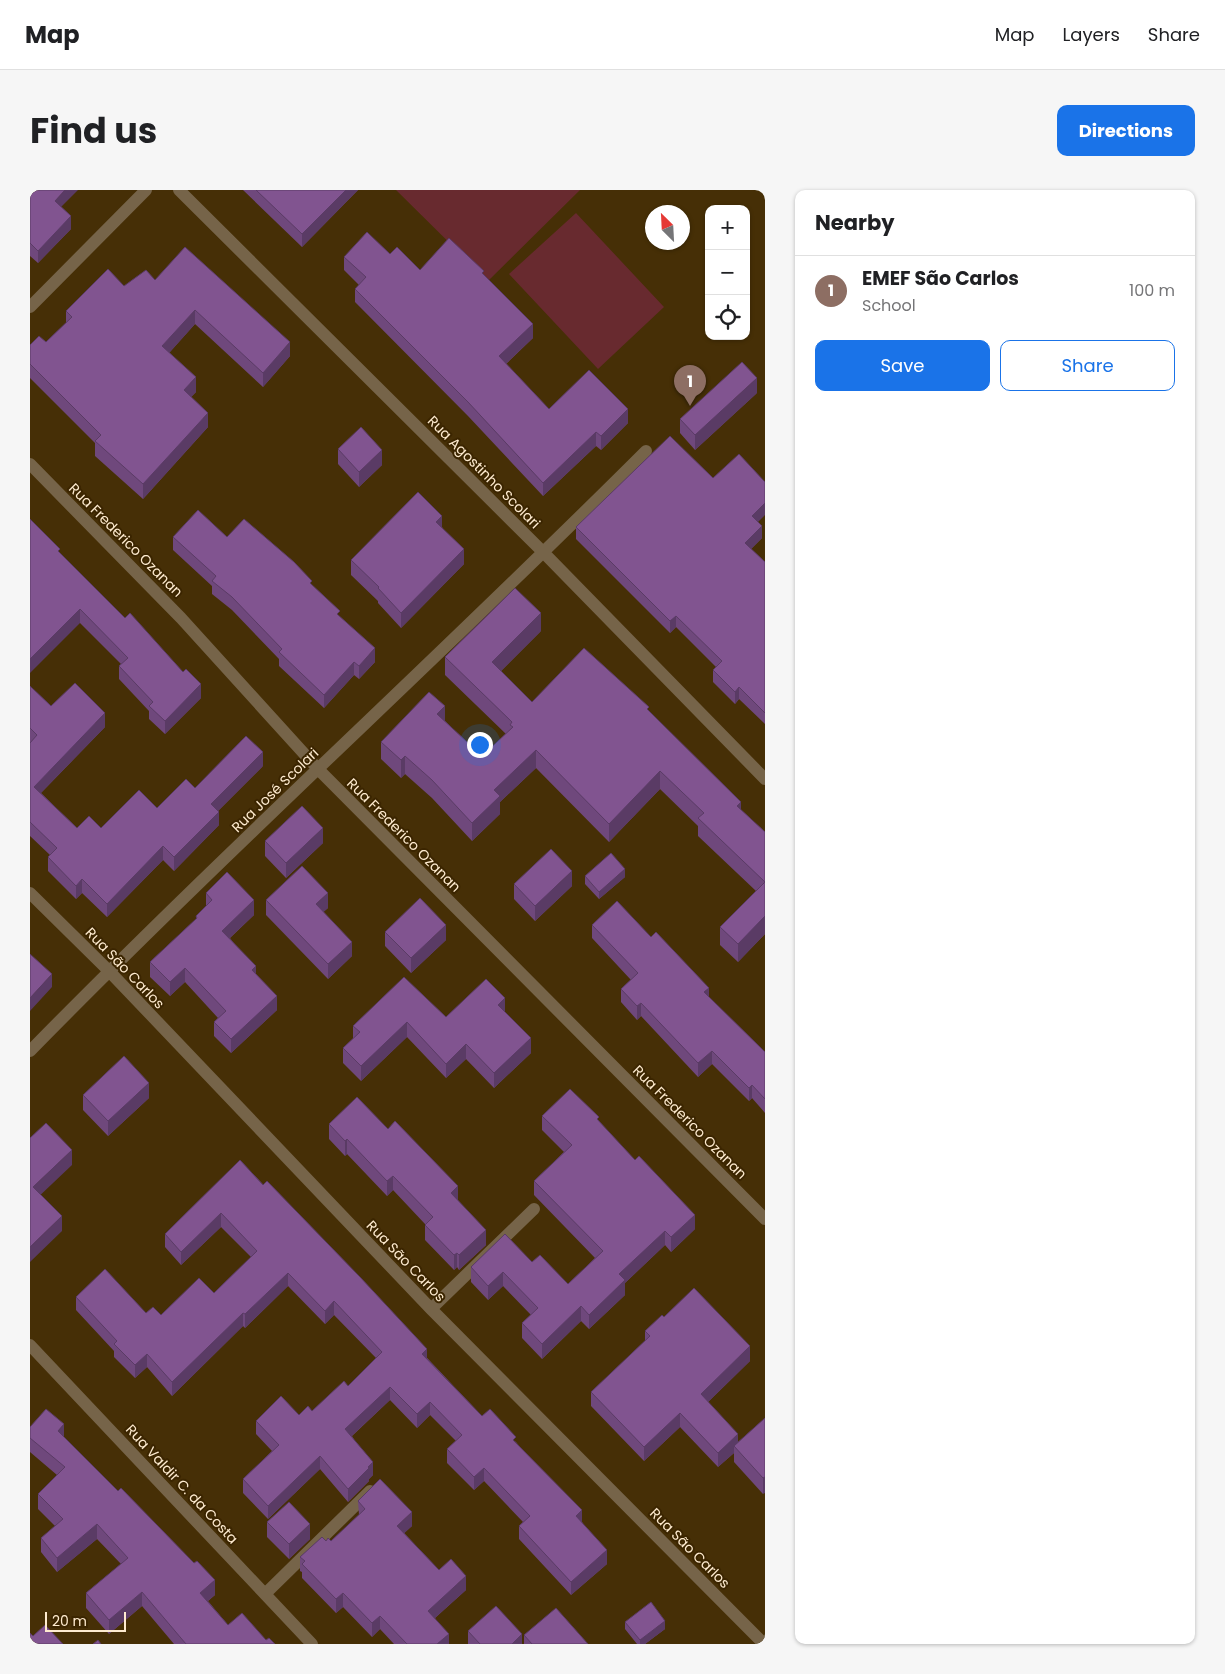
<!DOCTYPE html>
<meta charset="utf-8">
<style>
body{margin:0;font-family:Poppins,sans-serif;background:#f6f6f6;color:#202124}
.controls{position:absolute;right:15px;top:15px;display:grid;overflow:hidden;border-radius:10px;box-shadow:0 1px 4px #0004}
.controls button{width:45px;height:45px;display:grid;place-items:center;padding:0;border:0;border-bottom:1px solid #e0e0e0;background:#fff;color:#202124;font:25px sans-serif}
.compass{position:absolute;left:615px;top:15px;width:45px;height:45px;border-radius:50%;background:#fff;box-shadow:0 1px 4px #0004;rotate:336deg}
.scale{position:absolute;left:15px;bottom:12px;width:81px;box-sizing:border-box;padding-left:5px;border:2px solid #feebcf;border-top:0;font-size:14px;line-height:18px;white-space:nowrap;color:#feebcf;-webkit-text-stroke:4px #3b2500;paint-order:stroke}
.you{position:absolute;left:449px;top:554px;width:18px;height:18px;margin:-12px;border:4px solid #fff;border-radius:50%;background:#1a73e8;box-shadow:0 0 0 8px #1a73e833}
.badge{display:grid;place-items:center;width:32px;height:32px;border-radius:50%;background:#1a73e8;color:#fff;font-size:16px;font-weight:700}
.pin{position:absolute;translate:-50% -41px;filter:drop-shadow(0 1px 2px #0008)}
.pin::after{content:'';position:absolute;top:26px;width:18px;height:15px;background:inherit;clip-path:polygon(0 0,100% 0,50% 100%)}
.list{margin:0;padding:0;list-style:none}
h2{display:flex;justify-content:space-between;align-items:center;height:65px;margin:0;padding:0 20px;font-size:21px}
h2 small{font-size:16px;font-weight:400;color:#757577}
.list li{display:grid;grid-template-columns:32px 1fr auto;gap:15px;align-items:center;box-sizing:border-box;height:70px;padding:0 20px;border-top:1px solid #e0e0e0}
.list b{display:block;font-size:19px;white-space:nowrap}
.list p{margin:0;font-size:16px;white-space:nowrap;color:#757577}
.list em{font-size:16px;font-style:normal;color:#757577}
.actions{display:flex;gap:10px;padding:15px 20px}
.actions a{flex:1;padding:11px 0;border:1px solid #1a73e8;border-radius:10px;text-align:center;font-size:18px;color:#1a73e8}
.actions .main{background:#1a73e8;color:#fff}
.icon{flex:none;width:28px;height:28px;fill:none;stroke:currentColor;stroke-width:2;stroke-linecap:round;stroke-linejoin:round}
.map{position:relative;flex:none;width:735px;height:1454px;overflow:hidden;border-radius:10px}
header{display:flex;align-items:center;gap:30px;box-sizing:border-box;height:70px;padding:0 25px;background:#fff;border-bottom:1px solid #e0e0e0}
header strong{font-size:24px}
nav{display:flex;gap:28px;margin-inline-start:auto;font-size:18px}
.intro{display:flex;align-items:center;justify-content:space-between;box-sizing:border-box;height:120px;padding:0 30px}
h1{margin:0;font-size:35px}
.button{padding:12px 22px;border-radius:10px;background:#1a73e8;color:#fff;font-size:18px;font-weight:700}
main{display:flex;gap:30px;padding:0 30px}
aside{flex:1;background:#fff;border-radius:10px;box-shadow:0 1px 4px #0004}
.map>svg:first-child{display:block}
.green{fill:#682a2f}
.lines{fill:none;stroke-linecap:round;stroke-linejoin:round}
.minor{stroke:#766449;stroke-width:12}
.wall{fill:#6f487c}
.shaded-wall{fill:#5a3b65}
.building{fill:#815490;stroke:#5a3b65}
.labels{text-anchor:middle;stroke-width:4;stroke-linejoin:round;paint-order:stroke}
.street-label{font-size:14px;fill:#feebcf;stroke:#3b2500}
</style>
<header>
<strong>Map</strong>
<nav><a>Map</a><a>Layers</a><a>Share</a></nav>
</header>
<div class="intro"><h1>Find us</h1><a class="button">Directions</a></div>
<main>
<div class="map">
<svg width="735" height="1454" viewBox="0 0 735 1454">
<rect width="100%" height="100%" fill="#462f06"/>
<!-- green -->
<path class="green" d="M 366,0 L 550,0 L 458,91 Z
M 546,23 L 634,117 L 568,179 L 479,84 Z"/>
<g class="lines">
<!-- minor -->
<path class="minor" d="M 149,0 L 513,362 L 735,589
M 0,117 L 116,0
M 0,274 L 151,428 L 288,579 L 735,1029
M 0,703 L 79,781 L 401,1119 L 734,1454
M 0,861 C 201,656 413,464 616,261
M 401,1119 L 504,1019
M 0,1155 L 282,1454
M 235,1404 L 340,1301"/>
</g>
<!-- wall -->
<path class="wall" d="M 0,0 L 31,17 L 41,39 L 8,73 L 0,66 Z
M 213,0 L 328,0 L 272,57 Z
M 360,64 L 390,80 L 454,86 L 503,148 L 476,174 L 519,219 L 598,233 L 571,260 L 566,256 L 513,306 L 438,226 L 325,112 L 325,99 L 329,95 L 314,80 L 314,67 Z
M 125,90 L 260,166 L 233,197 L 165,134 L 139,163 L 166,202 L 161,207 L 178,237 L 113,309 L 65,266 L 65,253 L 0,188 L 0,155 L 16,152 L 36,133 L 36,121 L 94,96 Z
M 727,203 L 665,260 L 650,243 L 650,229 Z
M 308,259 L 352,275 L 329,297 L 308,274 Z
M 728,332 L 732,348 L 721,359 L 735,372 L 735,534 L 709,509 L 705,514 L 683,492 L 683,480 L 686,477 L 646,437 L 640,443 L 546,349 L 546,337 Z
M 412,337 L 434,374 L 371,438 L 348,413 L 348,411 L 321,385 L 321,370 Z
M 143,347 L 197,347 L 310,427 L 345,472 L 329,489 L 324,485 L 294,518 L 249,476 L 249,469 L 202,420 L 182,404 L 182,396 L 143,360 Z
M 30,363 L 171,508 L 135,544 L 119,529 L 119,521 L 89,489 L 89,476 L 91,474 L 50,433 Z
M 511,441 L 471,481 L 502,512 L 619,521 L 711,620 L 735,642 L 735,744 L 708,772 L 690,755 L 690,737 L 726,701 L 668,646 L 668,636 L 630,599 L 579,652 L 506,578 L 470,612 L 470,624 L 442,651 L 402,608 L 375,584 L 371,588 L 351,569 L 351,552 L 415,531 L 452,566 L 476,544 L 415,485 L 415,467 Z
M 0,496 L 21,516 L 75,537 L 11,603 L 47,638 L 71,638 L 127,618 L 165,598 L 233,576 L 188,621 L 189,635 L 144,681 L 133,670 L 77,727 L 52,703 L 46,709 L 18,681 L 18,667 L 20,665 L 0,646 Z
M 235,651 L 293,653 L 256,688 L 235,666 Z
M 555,686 L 595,687 L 569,709 L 555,694 Z
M 484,694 L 542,696 L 505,731 L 484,709 Z
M 176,703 L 224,725 L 200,748 L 226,784 L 247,820 L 201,863 L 184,846 L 184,832 L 188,828 L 155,792 L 140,806 L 120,787 L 120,772 L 166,729 L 166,726 L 176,716 Z
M 236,710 L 298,718 L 293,722 L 322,766 L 298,789 L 236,725 Z
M 562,735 L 679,807 L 735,862 L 735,923 L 722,908 L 719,911 L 682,874 L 668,887 L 611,826 L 607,830 L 591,812 L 591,799 L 601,790 L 562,748 Z
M 355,742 L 416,750 L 381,783 L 355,756 Z
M 475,822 L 501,863 L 464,898 L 436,869 L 416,888 L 377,847 L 331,891 L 313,873 L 313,858 L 323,849 L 323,836 Z
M 53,905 L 119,908 L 78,946 L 53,920 Z
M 512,926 L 569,932 L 665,1039 L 641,1062 L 635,1055 L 595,1093 L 595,1105 L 559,1139 L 551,1131 L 512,1169 L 492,1148 L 492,1133 L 501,1125 L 473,1096 L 458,1110 L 441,1092 L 441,1077 L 502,1072 L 538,1094 L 565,1068 L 504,1005 L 504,991 L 534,962 L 512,940 Z
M 299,934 L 428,1011 L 456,1055 L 429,1080 L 427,1077 L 424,1080 L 395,1050 L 395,1034 L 363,1000 L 357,1006 L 317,964 L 315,966 L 299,949 Z
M 210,970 L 452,1226 L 486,1252 L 552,1332 L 577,1374 L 541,1405 L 489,1349 L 489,1336 L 493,1332 L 454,1291 L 444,1300 L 417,1273 L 417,1259 L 426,1251 L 400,1225 L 387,1238 L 360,1210 L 322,1246 L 343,1285 L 339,1289 L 339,1291 L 318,1312 L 290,1279 L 238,1329 L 213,1303 L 213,1289 L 242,1261 L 226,1244 L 226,1231 L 269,1225 L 282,1221 L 318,1196 L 346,1168 L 304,1125 L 295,1134 L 258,1096 L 215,1138 L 213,1136 L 142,1206 L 117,1177 L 105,1188 L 84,1167 L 84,1161 L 46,1120 L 46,1107 L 116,1123 L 131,1125 L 184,1103 L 221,1067 L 191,1037 L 151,1075 L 135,1057 L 135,1044 Z
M 634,1127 L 720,1171 L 678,1212 L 708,1252 L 735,1228 L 733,1304 L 704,1272 L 704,1263 L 688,1277 L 650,1237 L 614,1271 L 561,1216 L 561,1202 L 615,1151 L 615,1141 Z
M 0,1237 L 34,1247 L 185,1405 L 178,1411 L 198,1435 L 245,1454 L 144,1454 L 112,1416 L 79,1444 L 56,1418 L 56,1403 L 91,1374 L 67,1349 L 27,1382 L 11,1362 L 11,1348 L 25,1336 L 8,1319 L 8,1304 L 27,1285 L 0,1262 Z
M 328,1311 L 382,1336 L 374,1343 L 409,1380 L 436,1400 L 405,1428 L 419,1454 L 364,1454 L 350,1439 L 342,1447 L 313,1417 L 306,1423 L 272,1388 L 272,1382 L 270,1381 L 270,1367 L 296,1351 L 301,1351 L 329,1325 Z
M 237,1332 L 280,1349 L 259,1369 L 237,1347 Z
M 595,1432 L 635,1439 L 615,1454 L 607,1454 L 595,1439 Z
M 438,1441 L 492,1454 L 438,1454 Z
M 494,1445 L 558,1454 L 494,1454 Z"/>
<!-- shaded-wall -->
<path class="shaded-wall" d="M 35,0 L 48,0 L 25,23 L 25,11 Z
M 316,0 L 328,0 L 272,57 L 272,44 Z
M 41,26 L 41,39 L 8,73 L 8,61 Z
M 165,120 L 165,134 L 132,171 L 132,156 Z
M 503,134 L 503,148 L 469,180 L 469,166 Z
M 260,152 L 260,166 L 233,197 L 233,183 Z
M 166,187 L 166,202 L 154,214 L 154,200 Z
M 727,188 L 727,203 L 665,260 L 665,245 Z
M 598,219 L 598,233 L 571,260 L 571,246 Z
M 178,223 L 178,237 L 113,309 L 113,294 Z
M 566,242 L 566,256 L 513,306 L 513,293 Z
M 352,260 L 352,275 L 329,297 L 329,282 Z
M 735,313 L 735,325 L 722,338 L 722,326 Z
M 412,326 L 412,341 L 406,332 Z
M 732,336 L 732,348 L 715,365 L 715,353 Z
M 434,359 L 434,374 L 371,438 L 371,423 Z
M 50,419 L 50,433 L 0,483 L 0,469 Z
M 511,423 L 511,441 L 462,490 L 462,472 Z
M 646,426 L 646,437 L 640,443 L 640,431 Z
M 345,458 L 345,472 L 329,489 L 329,476 Z
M 324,472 L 324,485 L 294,518 L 294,505 Z
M 171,494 L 171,508 L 135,544 L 135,531 Z
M 709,497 L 709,509 L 705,514 L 705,502 Z
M 415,516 L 415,534 L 407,524 Z
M 75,523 L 75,537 L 4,610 L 4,597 Z
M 506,560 L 506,578 L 470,612 L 470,624 L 442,651 L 442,633 L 464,600 Z
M 233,562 L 233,576 L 181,628 L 181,614 Z
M 375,566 L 375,584 L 371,588 L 371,570 Z
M 630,581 L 630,599 L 579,652 L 579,634 Z
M 711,612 L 711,630 L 707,616 Z
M 189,622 L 189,635 L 144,681 L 144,667 Z
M 293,638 L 293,653 L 256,688 L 256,673 Z
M 133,656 L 133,670 L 77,727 L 77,714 Z
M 595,679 L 595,687 L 569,709 L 569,702 Z
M 542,681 L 542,696 L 505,731 L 505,716 Z
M 52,689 L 52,703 L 46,709 L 46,696 Z
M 298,703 L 298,718 L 286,729 L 286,714 Z
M 224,710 L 224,725 L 192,755 L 192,741 Z
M 735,726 L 735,744 L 708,772 L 708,754 Z
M 416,735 L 416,750 L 381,783 L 381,768 Z
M 322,752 L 322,766 L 298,789 L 298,774 Z
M 226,776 L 226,790 L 222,780 Z
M 155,778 L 155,792 L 140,806 L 140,792 Z
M 22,784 L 22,797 L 0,821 L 0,808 Z
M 679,798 L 679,811 L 674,802 Z
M 247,806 L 247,820 L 201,863 L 201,849 Z
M 475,808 L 475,823 L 468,815 Z
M 611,813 L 611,826 L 607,830 L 607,816 Z
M 377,832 L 377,847 L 331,891 L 331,876 Z
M 501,848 L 501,863 L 464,898 L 464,883 Z
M 436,854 L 436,869 L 416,888 L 416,874 Z
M 682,861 L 682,874 L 668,887 L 668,873 Z
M 119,893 L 119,908 L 78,946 L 78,931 Z
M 722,895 L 722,908 L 719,911 L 719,898 Z
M 317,949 L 317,964 L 315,966 L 315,951 Z
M 42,960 L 42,975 L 3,1012 L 3,997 Z
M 363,986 L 363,1000 L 357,1006 L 357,991 Z
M 428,996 L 428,1011 L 421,1003 Z
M 191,1023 L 191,1037 L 151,1075 L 151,1062 Z
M 665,1025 L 665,1039 L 641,1062 L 641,1047 Z
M 32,1026 L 32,1041 L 0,1072 L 0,1057 Z
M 456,1040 L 456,1055 L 429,1080 L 429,1065 Z
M 635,1041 L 635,1055 L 595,1093 L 595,1105 L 559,1139 L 559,1125 L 589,1084 Z
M 427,1063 L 427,1077 L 424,1080 L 424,1065 Z
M 473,1082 L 473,1096 L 458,1110 L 458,1096 Z
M 258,1083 L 258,1096 L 215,1138 L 215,1124 Z
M 304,1111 L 304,1125 L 295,1134 L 295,1121 Z
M 551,1116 L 551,1131 L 512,1169 L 512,1154 Z
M 213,1123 L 213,1136 L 142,1206 L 142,1192 Z
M 720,1156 L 720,1171 L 671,1219 L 671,1204 Z
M 397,1159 L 397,1173 L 392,1164 Z
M 117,1164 L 117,1177 L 105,1188 L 105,1175 Z
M 360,1197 L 360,1210 L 315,1252 L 315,1239 Z
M 400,1212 L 400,1225 L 387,1238 L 387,1224 Z
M 650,1223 L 650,1237 L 614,1271 L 614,1257 Z
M 34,1234 L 34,1248 L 28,1241 Z
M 708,1244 L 708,1258 L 704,1256 L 704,1263 L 688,1277 L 688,1263 Z
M 290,1266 L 290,1279 L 238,1329 L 238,1316 Z
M 343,1272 L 343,1285 L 339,1289 L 339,1291 L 318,1312 L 318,1299 L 338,1277 Z
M 454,1278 L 454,1291 L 444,1300 L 444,1287 Z
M 735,1287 L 735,1303 L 733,1304 L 733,1288 Z
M 552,1320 L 552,1334 L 546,1326 Z
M 382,1322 L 382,1336 L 367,1350 L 367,1336 Z
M 67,1334 L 67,1349 L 27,1382 L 27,1368 Z
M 280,1334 L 280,1349 L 259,1369 L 259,1354 Z
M 577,1360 L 577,1374 L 541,1405 L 541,1392 Z
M 436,1386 L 436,1400 L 398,1434 L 398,1421 Z
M 185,1390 L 185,1405 L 170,1417 L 170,1403 Z
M 112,1402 L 112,1416 L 79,1444 L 79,1430 Z
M 313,1403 L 313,1417 L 306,1423 L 306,1409 Z
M 350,1426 L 350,1439 L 342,1447 L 342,1433 Z
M 635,1431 L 635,1439 L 615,1454 L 610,1454 L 610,1450 Z
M 419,1444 L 419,1454 L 407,1454 Z
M 492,1444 L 492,1454 L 482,1454 Z"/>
<!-- building -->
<path class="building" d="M 0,0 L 35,0 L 25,11 L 41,26 L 8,61 L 0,53 Z
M 226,0 L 316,0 L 272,44 Z
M 337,42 L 360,64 L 367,57 L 390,80 L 419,48 L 454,81 L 452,83 L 503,134 L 469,166 L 519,219 L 559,180 L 598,219 L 571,246 L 566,242 L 513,293 L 438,212 L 325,99 L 336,87 L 314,67 Z
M 155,57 L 260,152 L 233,183 L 165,120 L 132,156 L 166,187 L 154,200 L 178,223 L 113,294 L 65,251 L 71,245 L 0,174 L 0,155 L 9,146 L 16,152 L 42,127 L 36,121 L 78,79 L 94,96 L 116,80 L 125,90 Z
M 712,172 L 727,188 L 665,245 L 650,229 Z
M 331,237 L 352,260 L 329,282 L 308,259 Z
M 640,246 L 683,288 L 709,264 L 735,292 L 735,313 L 722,326 L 732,336 L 715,353 L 735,372 L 735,523 L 709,497 L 705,502 L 683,480 L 692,471 L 646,426 L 640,431 L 546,337 Z
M 388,302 L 412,326 L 406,332 L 434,359 L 371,423 L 348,398 L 349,397 L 321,370 Z
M 168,320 L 197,347 L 214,329 L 264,372 L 282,391 L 280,393 L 310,421 L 307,424 L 345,458 L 329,476 L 324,472 L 294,505 L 249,462 L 252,459 L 202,407 L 182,391 L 186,386 L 143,347 Z
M 0,329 L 30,359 L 28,361 L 95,428 L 100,423 L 153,482 L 156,479 L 171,494 L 135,531 L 119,516 L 123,512 L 89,476 L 98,468 L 50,419 L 0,469 Z
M 485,398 L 511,423 L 462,472 L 502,512 L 554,458 L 619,517 L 617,519 L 711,612 L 707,616 L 735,642 L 735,726 L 708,754 L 690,737 L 735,692 L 668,628 L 674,623 L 630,581 L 579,634 L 506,560 L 464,600 L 470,606 L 442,633 L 402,590 L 375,566 L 371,570 L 351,552 L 399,502 L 415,516 L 407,524 L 452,566 L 483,537 L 480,535 L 482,532 L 415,467 Z
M 45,493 L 75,523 L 4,597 L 47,638 L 59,626 L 71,638 L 109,600 L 127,618 L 156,589 L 165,598 L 216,546 L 233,562 L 181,614 L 189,622 L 144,667 L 133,656 L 77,714 L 52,689 L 46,696 L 18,667 L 27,658 L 0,632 L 0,553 L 7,545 L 0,538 L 0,496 L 21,516 Z
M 272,616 L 293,638 L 256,673 L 235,651 Z
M 521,659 L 542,681 L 505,716 L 484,694 Z
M 581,663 L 595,679 L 569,702 L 555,686 Z
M 272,676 L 298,703 L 286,714 L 322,752 L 298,774 L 236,710 Z
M 197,682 L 224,710 L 192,741 L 226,776 L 222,780 L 247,806 L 201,849 L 184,832 L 196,821 L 155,778 L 140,792 L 120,772 L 167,728 L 166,726 L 182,710 L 176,703 Z
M 390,708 L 416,735 L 381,768 L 355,742 Z
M 587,711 L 621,747 L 626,742 L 679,798 L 674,802 L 735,862 L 735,909 L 722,895 L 719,898 L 682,861 L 668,873 L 611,813 L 607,816 L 591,799 L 608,783 L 562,735 Z
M 0,764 L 22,784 L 0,808 Z
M 374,787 L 416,827 L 456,789 L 475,808 L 468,815 L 501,848 L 464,883 L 436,854 L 416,874 L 377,832 L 331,876 L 313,858 L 330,842 L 323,836 Z
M 94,866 L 119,893 L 78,931 L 53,905 Z
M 540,899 L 569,927 L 567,929 L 605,970 L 609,966 L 665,1025 L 641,1047 L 635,1041 L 589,1084 L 595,1090 L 559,1125 L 551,1116 L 512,1154 L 492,1133 L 508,1118 L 473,1082 L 458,1096 L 441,1077 L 475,1044 L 502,1072 L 510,1065 L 538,1094 L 573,1061 L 504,991 L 542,955 L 512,926 Z
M 327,907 L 358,939 L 365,931 L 428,996 L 421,1003 L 456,1040 L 429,1065 L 427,1063 L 424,1065 L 395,1035 L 403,1027 L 363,986 L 357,991 L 317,949 L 315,951 L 299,934 Z
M 16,933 L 42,960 L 3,997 L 32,1026 L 0,1057 L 0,948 Z
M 210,970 L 233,995 L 237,991 L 330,1087 L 397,1159 L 392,1164 L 452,1226 L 460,1219 L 486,1247 L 483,1250 L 552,1320 L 546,1326 L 577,1360 L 541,1392 L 489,1336 L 500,1326 L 454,1278 L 444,1287 L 417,1259 L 432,1245 L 400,1212 L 387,1224 L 360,1197 L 315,1239 L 343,1272 L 338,1277 L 339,1278 L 318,1299 L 290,1266 L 238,1316 L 213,1289 L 249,1255 L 226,1231 L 251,1206 L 269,1225 L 278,1216 L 282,1221 L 314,1191 L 318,1196 L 352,1162 L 304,1111 L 295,1121 L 258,1083 L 215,1124 L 213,1123 L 142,1192 L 117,1164 L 105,1175 L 84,1154 L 87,1151 L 46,1107 L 75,1079 L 116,1123 L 123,1117 L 131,1125 L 169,1088 L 184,1103 L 227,1061 L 191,1023 L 151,1062 L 135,1044 Z
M 664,1098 L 720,1156 L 671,1204 L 708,1244 L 688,1263 L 650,1223 L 614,1257 L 561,1202 L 620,1146 L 615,1141 L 632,1125 L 634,1127 Z
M 16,1219 L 34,1234 L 28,1241 L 88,1301 L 91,1298 L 164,1373 L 167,1371 L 185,1390 L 170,1403 L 198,1435 L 212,1423 L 236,1450 L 239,1448 L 245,1454 L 156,1454 L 112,1402 L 79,1430 L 56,1403 L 98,1368 L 67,1334 L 27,1368 L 11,1348 L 33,1329 L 8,1304 L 35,1277 L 0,1248 L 0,1237 Z
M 735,1228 L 735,1287 L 733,1288 L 704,1256 Z
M 350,1289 L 382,1322 L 367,1336 L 409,1380 L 421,1369 L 436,1386 L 398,1421 L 419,1444 L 407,1454 L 377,1454 L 350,1426 L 342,1433 L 313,1403 L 306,1409 L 272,1374 L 275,1371 L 270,1367 L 292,1347 L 296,1351 L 298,1348 L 301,1351 L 335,1319 L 328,1311 Z
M 259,1312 L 280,1334 L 259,1354 L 237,1332 Z
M 621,1412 L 635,1431 L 610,1450 L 595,1432 Z
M 466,1416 L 492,1444 L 482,1454 L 450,1454 L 438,1441 Z
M 526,1418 L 558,1454 L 502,1454 L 494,1445 Z
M 15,1435 L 33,1454 L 0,1454 L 0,1443 L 3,1446 Z
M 68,1450 L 71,1454 L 63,1454 Z"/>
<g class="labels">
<!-- street labels -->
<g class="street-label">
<text transform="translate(454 282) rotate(45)" y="5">Rua Agostinho Scolari</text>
<text transform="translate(96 350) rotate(45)" y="5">Rua Frederico Ozanan</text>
<text transform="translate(245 600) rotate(-44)" y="5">Rua José Scolari</text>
<text transform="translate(374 645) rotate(45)" y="5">Rua Frederico Ozanan</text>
<text transform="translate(95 778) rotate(46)" y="5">Rua São Carlos</text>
<text transform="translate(660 932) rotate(45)" y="5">Rua Frederico Ozanan</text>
<text transform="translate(376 1071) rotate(46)" y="5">Rua São Carlos</text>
<text transform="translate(152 1294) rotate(47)" y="5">Rua Valdir C. da Costa</text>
<text transform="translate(660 1358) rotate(45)" y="5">Rua São Carlos</text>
</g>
</g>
</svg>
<div class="controls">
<button>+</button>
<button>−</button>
<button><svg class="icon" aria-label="locate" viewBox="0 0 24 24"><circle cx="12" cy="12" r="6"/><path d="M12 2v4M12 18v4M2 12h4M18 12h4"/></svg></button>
</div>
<svg class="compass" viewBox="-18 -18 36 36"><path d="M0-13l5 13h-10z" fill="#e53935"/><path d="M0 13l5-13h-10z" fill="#757577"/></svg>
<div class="scale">20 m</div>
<div class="you"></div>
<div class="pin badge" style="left:660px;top:216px;background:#8d6e63">1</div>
</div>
<aside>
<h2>Nearby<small></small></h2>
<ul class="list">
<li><span class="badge" style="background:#8d6e63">1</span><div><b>EMEF São Carlos</b><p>School</p></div><em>100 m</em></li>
</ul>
<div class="actions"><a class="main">Save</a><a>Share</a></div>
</aside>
</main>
